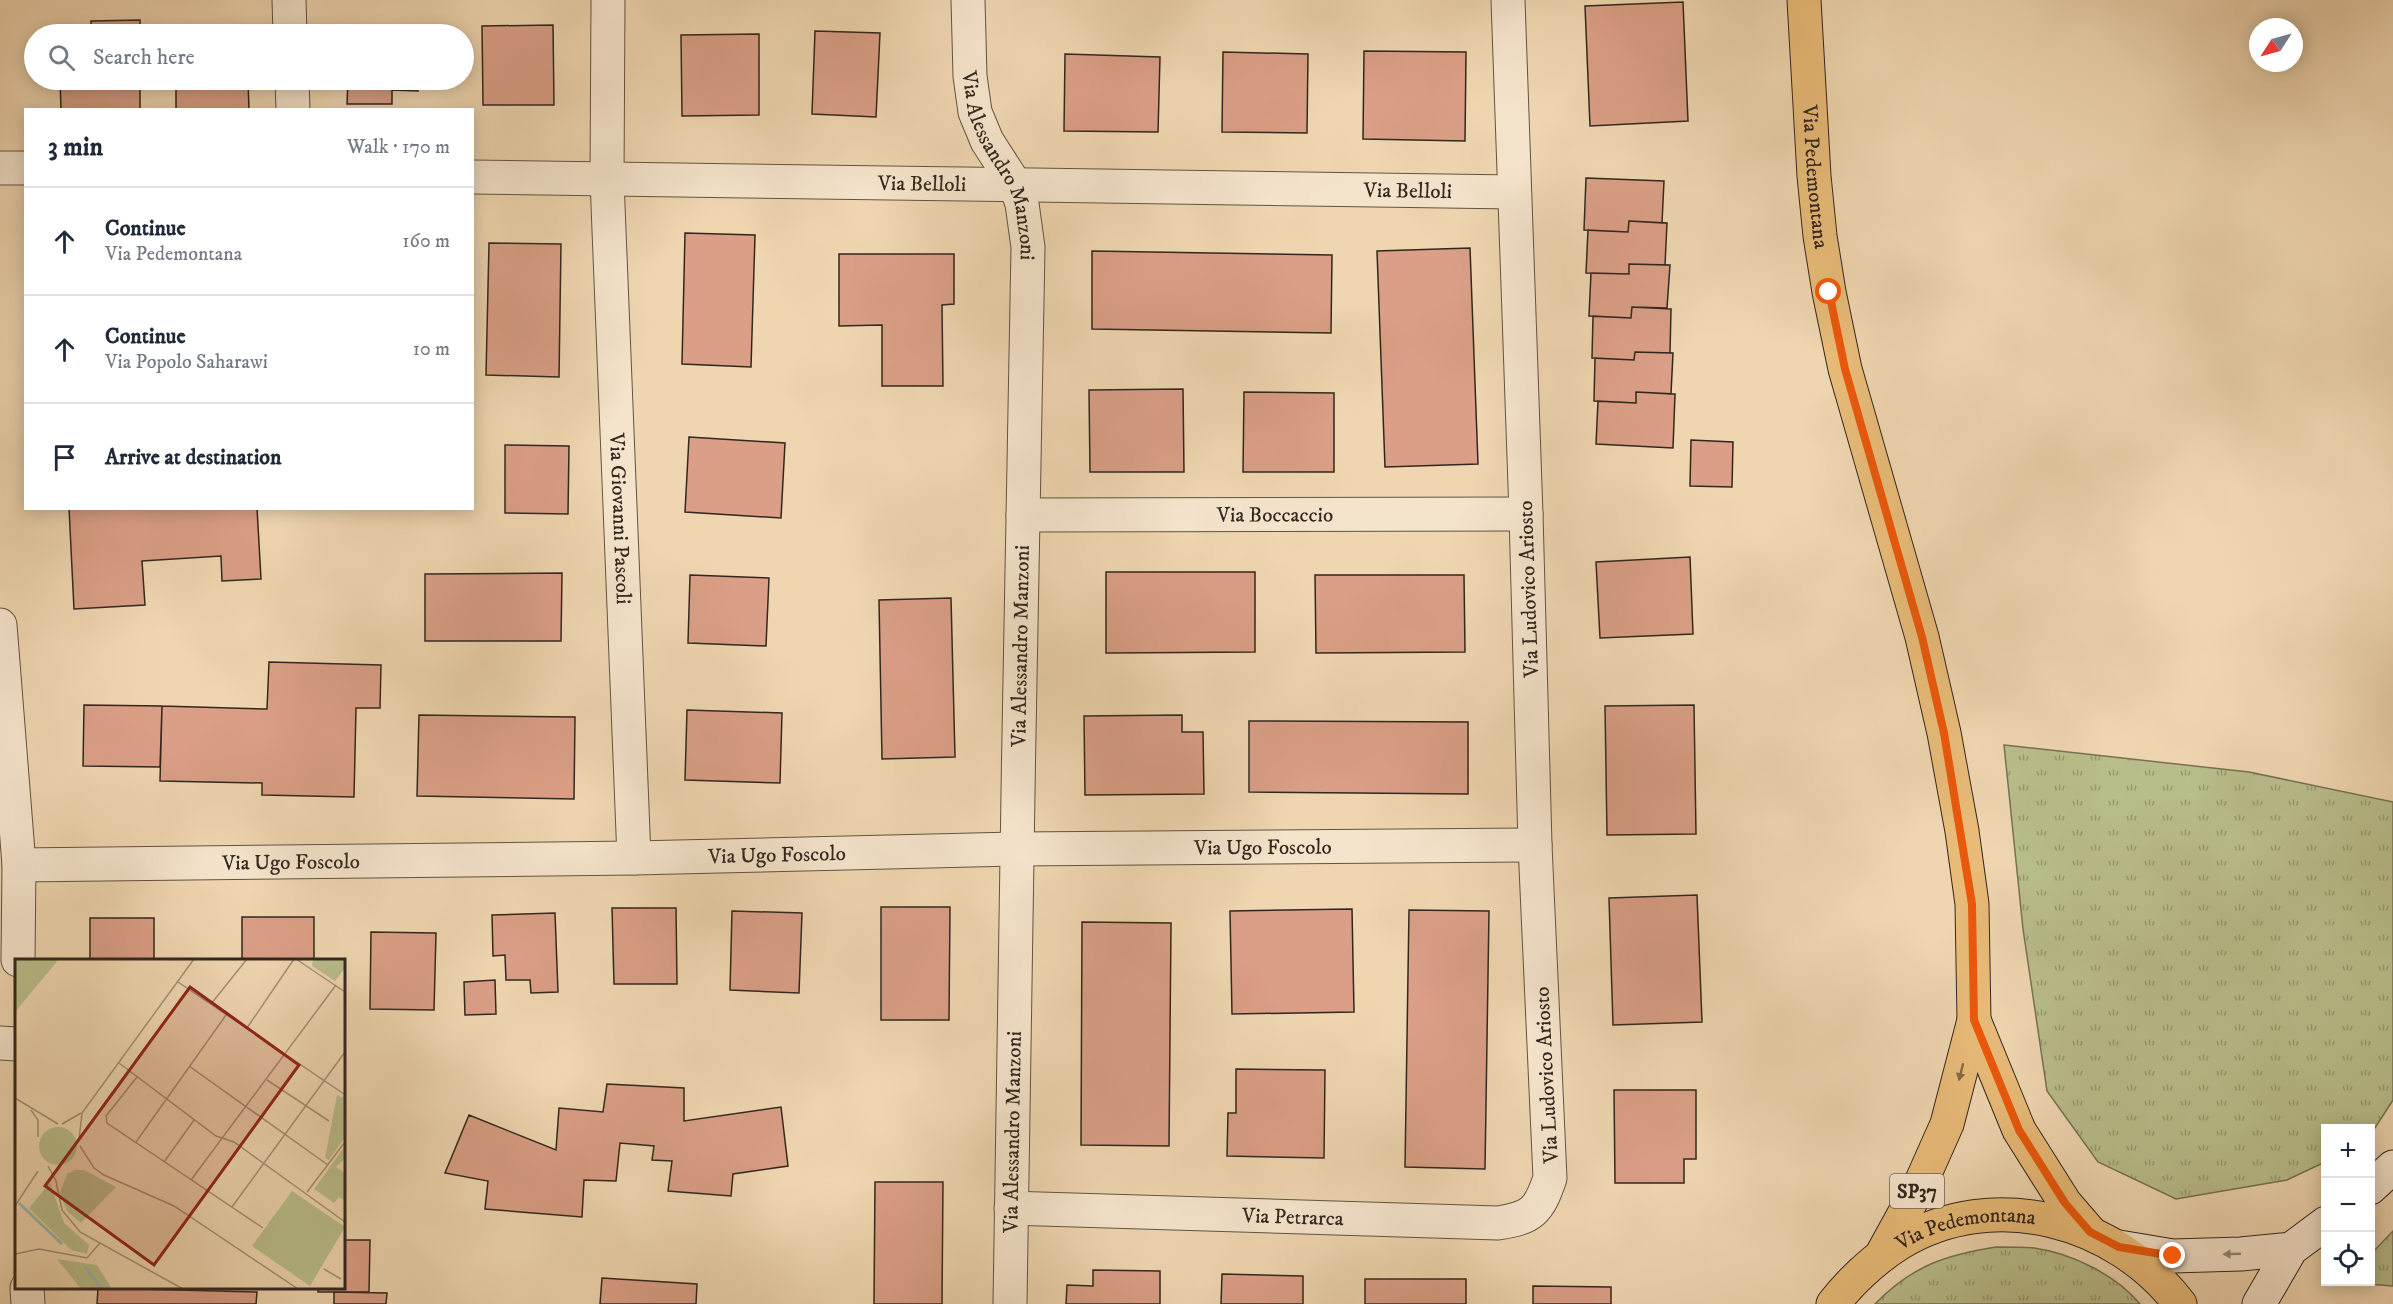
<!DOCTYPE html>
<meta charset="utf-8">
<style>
body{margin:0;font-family:"IM FELL DW Pica",serif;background:#f2f2f3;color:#1f2937}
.controls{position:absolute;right:18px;bottom:18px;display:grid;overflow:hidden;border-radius:0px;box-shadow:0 3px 15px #0003}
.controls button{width:54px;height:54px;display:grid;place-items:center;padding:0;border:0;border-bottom:2px solid #e0e1e3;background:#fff;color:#1f2937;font:30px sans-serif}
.compass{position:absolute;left:2249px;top:18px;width:54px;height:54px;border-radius:50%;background:#fff;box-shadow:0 3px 15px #0003;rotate:234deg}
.stop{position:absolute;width:18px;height:18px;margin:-14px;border:4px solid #ea580c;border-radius:50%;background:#fff}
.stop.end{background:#ea580c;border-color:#fff;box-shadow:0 2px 6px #0008}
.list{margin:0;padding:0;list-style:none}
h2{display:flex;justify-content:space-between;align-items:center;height:78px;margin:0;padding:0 24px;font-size:26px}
h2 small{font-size:20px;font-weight:400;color:#747a83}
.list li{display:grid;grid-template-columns:39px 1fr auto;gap:18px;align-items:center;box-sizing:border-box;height:108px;padding:0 24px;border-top:2px solid #e0e1e3}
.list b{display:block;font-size:22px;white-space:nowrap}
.list p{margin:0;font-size:20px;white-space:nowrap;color:#747a83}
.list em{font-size:20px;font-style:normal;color:#747a83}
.icon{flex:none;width:33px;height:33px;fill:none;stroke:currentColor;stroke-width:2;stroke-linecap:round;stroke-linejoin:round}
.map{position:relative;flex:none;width:2393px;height:1304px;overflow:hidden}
.search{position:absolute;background:#fff;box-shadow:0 3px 15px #0003;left:24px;top:24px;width:450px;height:66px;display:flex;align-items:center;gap:15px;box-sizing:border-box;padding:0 21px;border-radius:33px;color:#747a83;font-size:22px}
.panel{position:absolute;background:#fff;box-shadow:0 3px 15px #0003;left:24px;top:108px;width:450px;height:402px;border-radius:0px}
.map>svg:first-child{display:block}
.grass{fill:url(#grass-tufts);stroke:#767254;stroke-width:1.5}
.building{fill:#da9f86;stroke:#32271e;stroke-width:1.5}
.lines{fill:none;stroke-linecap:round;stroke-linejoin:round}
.street-casing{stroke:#615342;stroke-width:35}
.secondary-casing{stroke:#32271e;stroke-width:35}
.primary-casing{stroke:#32271e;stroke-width:35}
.street{stroke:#f5e4cc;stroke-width:33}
.secondary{stroke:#f5e4cc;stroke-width:33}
.primary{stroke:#e8bb78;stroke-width:33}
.oneway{fill:#846a46}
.oneway2{fill:#948675}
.route{stroke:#ea580c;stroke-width:8}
.labels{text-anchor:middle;stroke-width:5;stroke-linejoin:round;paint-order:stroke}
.shield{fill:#f5e4cc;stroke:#6c6052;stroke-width:1.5}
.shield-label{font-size:20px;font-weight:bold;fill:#32271e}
.street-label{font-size:21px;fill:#32271e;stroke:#f5e4cc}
.inset-river{fill:none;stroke:#9ab8b0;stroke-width:3}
.inset-road{fill:none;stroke:#a39076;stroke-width:1.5}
.view{fill:#8f2418;fill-opacity:0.15;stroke:#8f2418;stroke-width:3}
.inset-edge{fill:none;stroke:#32271e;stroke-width:3}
</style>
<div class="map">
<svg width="2393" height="1304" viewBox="0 0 2393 1304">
<defs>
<pattern id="grass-tufts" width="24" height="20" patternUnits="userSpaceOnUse" patternTransform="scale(1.5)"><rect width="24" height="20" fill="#b9be8b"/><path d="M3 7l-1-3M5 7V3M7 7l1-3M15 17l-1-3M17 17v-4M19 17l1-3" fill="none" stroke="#979a71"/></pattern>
</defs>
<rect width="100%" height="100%" fill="#efd6b0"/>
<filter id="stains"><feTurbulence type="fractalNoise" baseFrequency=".00333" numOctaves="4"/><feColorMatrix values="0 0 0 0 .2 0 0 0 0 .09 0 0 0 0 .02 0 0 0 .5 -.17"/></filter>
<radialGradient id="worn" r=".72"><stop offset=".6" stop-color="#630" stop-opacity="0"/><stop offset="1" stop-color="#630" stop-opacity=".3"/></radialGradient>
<!-- grass -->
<path class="grass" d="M 2004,745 L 2249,772 L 2393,802 L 2393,1100 L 2371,1134 L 2370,1128 L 2326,1128 L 2325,1162 L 2287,1180 L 2176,1199 L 2098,1162 L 2047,1091 L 2023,929 Z
M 2393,1231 L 2393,1286 L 2341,1282 L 2370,1282 L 2371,1254 Z
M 1996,1247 C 2009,1247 2022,1247 2034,1248 C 2071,1253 2116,1275 2140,1304 L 1875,1304 C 1912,1266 1945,1255 1996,1247 Z"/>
<!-- building -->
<path class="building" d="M 1683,2 L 1688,121 L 1590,126 L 1585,6 Z
M 140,20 L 140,34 L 91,34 L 91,21 Z
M 553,25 L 554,105 L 483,105 L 482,26 Z
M 815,31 L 880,33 L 876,117 L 812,114 Z
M 759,34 L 759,115 L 682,116 L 681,35 Z
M 1364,51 L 1466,52 L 1465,141 L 1363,139 Z
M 1223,52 L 1308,54 L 1307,133 L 1222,132 Z
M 1065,54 L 1160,57 L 1158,132 L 1064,131 Z
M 60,80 L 140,80 L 140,110 L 61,110 Z
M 176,80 L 248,80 L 249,110 L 176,110 Z
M 348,80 L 418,80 L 418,91 L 392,90 L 392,104 L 347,104 Z
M 1586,178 L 1664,181 L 1662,223 L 1629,221 L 1628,232 L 1584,230 Z
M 1629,221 L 1667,223 L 1665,265 L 1629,264 L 1629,274 L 1586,273 L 1588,230 L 1628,232 Z
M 685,233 L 755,235 L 751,367 L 682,364 Z
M 489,243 L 561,244 L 559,377 L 486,375 Z
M 1470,248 L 1478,464 L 1385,467 L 1377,251 Z
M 1092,251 L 1332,255 L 1331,333 L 1092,329 Z
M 839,254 L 954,254 L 954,304 L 942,305 L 943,386 L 882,386 L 882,325 L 839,326 Z
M 1629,264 L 1670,265 L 1667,308 L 1632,307 L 1631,318 L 1589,316 L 1591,273 L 1629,274 Z
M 1632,307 L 1671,309 L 1670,353 L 1635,352 L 1634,360 L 1592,358 L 1593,316 L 1631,318 Z
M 1635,352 L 1673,353 L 1671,394 L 1636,392 L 1636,403 L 1594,401 L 1595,358 L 1634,360 Z
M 1183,389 L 1184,472 L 1090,472 L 1089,390 Z
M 1244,392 L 1334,393 L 1334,472 L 1243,472 Z
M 1636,392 L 1675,394 L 1673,448 L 1596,444 L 1598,401 L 1636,403 Z
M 689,437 L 785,443 L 781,518 L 685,512 Z
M 1691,440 L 1733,442 L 1732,487 L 1690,486 Z
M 505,445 L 569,446 L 568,514 L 505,513 Z
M 69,508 L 257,508 L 261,579 L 222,581 L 221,556 L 142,561 L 145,605 L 74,609 Z
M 1690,557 L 1693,634 L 1600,638 L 1596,562 Z
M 1106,572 L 1255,572 L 1255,652 L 1106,653 Z
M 562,573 L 561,641 L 425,641 L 425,574 Z
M 690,575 L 769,578 L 766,646 L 688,643 Z
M 1315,575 L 1464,575 L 1465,652 L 1316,653 Z
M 951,598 L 955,757 L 882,759 L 879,600 Z
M 269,662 L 381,665 L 380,708 L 356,708 L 354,797 L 262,795 L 262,783 L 160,781 L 162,706 L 267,709 Z
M 84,705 L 162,706 L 160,767 L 83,766 Z
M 1694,705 L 1696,834 L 1607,835 L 1605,706 Z
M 687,710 L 782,713 L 780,783 L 685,780 Z
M 419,715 L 575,717 L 574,799 L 417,796 Z
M 1182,715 L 1182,732 L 1203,732 L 1204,794 L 1085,795 L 1084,716 Z
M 1249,721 L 1468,722 L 1468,794 L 1249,792 Z
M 1697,895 L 1702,1022 L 1613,1025 L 1609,898 Z
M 881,907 L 950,907 L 949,1020 L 881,1020 Z
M 612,908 L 676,908 L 677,984 L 614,984 Z
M 1352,909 L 1354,1012 L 1232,1014 L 1230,911 Z
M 1409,910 L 1489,911 L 1485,1169 L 1405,1167 Z
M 732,911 L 802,913 L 799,993 L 730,990 Z
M 555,913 L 558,992 L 531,993 L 530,980 L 506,980 L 505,955 L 493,956 L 492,915 Z
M 242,917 L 314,917 L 314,960 L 242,960 Z
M 90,918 L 154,918 L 154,960 L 90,960 Z
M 1082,922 L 1171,923 L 1169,1146 L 1081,1145 Z
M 371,932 L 436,933 L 434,1010 L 370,1009 Z
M 495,980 L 496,1014 L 465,1015 L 464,982 Z
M 1236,1069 L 1325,1070 L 1324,1158 L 1227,1156 L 1228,1113 L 1236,1113 Z
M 607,1084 L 684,1088 L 684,1121 L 781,1107 L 788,1166 L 733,1174 L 731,1196 L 668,1191 L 672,1161 L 652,1160 L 654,1146 L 620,1143 L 616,1181 L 584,1180 L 582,1217 L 485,1209 L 488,1181 L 445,1173 L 469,1115 L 556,1150 L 559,1108 L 603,1112 Z
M 1614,1090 L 1696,1090 L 1696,1159 L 1684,1159 L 1684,1183 L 1615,1183 Z
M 875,1182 L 943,1182 L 942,1304 L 874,1304 Z
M 344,1240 L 370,1240 L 369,1292 L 318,1292 L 318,1288 L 344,1288 Z
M 1093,1270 L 1160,1271 L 1160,1304 L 1066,1304 L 1067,1285 L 1093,1286 Z
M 1222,1274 L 1303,1276 L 1303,1304 L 1221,1304 Z
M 602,1278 L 697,1284 L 696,1304 L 600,1304 Z
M 1365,1279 L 1466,1279 L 1466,1304 L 1365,1304 Z
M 1533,1286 L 1611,1287 L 1611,1304 L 1533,1304 Z
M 98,1288 L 257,1292 L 256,1304 L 97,1304 Z
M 334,1292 L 387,1293 L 386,1304 L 334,1304 Z"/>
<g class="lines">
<!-- street casing -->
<g class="street-casing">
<g id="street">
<path d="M 289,0 L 290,34"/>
<path id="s1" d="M 608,0 L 607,180 L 634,858"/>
<path id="s2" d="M 968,0 L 970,76 L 975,112 L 987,141 L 1016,186 L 1022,204 L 1028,247 C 1022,599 1014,952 1010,1304"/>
<path d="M 292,80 L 293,110"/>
<path d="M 0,168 L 26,168"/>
<path id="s3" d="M 472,177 L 1514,192"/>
<path id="s4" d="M 1023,515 L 1526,514"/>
<path d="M 0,625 L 19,865 L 18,960"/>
<path id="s5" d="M 19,865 L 634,858 L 1015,849 L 1535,845"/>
<path d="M 0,1043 L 16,1044"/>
<path id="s6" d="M 1011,1208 L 1498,1223 C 1532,1218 1539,1211 1550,1178 L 1535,845 L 1526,514 L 1508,0"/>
<path d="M 27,1288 L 28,1304"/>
</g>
</g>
<!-- secondary casing -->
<g class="secondary-casing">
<path id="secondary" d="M 2370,1188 L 2393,1167
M 2119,1247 L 2173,1256 L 2241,1254 L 2291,1249
M 2259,1304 L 2291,1249 L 2326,1223"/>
</g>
<!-- primary casing -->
<g class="primary-casing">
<g id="primary">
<path id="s7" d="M 1804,0 L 1814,176 L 1820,236 L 1829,292 L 1845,369 L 1922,637 L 1944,733 L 1962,831 L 1972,904 L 1974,1020 L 1947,1124 L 1919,1187 L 1881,1256"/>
<path d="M 1974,1020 L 2019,1130 L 2065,1203 L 2090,1232"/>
<path id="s8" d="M 1833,1304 C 1852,1280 1873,1260 1900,1243 C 1994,1186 2116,1220 2180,1304"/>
</g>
</g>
<!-- street -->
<use href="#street" class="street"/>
<!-- secondary -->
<use href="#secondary" class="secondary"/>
<!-- primary -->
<use href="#primary" class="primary"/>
</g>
<!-- one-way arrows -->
<defs><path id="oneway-solid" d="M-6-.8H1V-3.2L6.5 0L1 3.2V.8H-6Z" transform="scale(1.5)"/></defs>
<use class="oneway" href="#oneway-solid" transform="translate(1961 1072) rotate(104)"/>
<use class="oneway2" href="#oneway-solid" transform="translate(2232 1254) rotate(178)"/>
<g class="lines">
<!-- route -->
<path class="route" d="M 1829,292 L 1845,369 L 1922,637 L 1944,733 L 1972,904 L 1974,1020 L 2019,1130 L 2065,1203 L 2090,1232 L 2119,1247 L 2173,1256"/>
</g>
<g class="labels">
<!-- shield labels -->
<rect class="shield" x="1890" y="1174" width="54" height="34" rx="4.5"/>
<g class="shield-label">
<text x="1917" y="1198">SP37</text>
</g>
<!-- street labels -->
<g class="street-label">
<text dy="7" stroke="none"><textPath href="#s2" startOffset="172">Via Alessandro Manzoni</textPath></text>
<text dy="7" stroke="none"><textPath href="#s7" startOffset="177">Via Pedemontana</textPath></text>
<text dy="7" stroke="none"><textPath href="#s3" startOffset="450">Via Belloli</textPath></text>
<text dy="7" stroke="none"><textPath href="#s3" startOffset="936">Via Belloli</textPath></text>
<text dy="7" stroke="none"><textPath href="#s4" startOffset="252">Via Boccaccio</textPath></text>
<text dy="7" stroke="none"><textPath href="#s1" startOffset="519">Via Giovanni Pascoli</textPath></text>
<text transform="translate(1528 589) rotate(-92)" y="7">Via Ludovico Ariosto</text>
<text transform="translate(1020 646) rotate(-89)" y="7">Via Alessandro Manzoni</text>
<text dy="7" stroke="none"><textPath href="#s5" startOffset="1244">Via Ugo Foscolo</textPath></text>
<text dy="7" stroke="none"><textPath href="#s5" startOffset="758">Via Ugo Foscolo</textPath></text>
<text dy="7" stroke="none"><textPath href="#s5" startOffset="272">Via Ugo Foscolo</textPath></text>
<text transform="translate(1546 1075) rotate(-93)" y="7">Via Ludovico Ariosto</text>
<text transform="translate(1012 1132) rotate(-89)" y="7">Via Alessandro Manzoni</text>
<text dy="7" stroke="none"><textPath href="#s6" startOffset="282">Via Petrarca</textPath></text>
<text dy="7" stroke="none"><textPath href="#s8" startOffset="160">Via Pedemontana</textPath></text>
</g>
</g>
<!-- overview -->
<g transform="translate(15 959)">
<rect width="330" height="330" fill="#efd6b0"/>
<path d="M24 187a19 19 0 1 1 38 0a19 19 0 1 1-38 0ZM 60,211 L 69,211 L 101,228 L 66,264 L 52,252 L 45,234 L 52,215 ZM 35,224 L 49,264 L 74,286 L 72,295 L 56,291 L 14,249 Z" fill="#b9be8b"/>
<path d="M 0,0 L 44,0 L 0,53 ZM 42,300 L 82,306 L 97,330 L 66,330 Z" fill="#b9be8b"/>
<path d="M 298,0 L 330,0 L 330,9 L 320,22 L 297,7 ZM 330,135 L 330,178 L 314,201 L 310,199 L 322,136 L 327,139 ZM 330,187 L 330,199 L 321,208 L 330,214 L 330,242 L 324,238 L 319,244 L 299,230 ZM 277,232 L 330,268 L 295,327 L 237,287 Z" fill="#b9be8b"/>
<path class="inset-river" d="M 4,244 L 47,285M 70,308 L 87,330"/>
<path class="inset-road" d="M 281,0 L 330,33M 163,23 L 329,135M 196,45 L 232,0M 232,69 L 279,0M 104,104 L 201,177 L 219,183 L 330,263M 174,107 L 313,206M 122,118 L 91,157 L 92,164 L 248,269M 252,121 L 314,162M 0,139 L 43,165M 16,151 L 23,161 L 23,178M 47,165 L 66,154M 64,180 L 67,154 L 179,0M 121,183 L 211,56M 65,187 L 79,209 L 89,216 L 159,247 L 283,330M 149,203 L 179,161M 33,207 L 41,222 L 47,251 L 65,273 L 168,330M 176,221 L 321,26M 292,233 L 330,183M 0,247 L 23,212M 217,248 L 330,93M 0,295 L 24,290 L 72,299 L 85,284M 309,310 L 326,320"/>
<path class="view" d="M 175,28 L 284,106 L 139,306 L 30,227 Z"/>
<rect width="330" height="330" class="inset-edge"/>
</g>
<rect width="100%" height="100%" filter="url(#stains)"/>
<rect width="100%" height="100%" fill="url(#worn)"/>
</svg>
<div class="controls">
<button>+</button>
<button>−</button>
<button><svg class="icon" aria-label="locate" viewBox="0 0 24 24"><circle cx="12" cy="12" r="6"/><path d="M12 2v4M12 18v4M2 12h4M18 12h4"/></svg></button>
</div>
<svg class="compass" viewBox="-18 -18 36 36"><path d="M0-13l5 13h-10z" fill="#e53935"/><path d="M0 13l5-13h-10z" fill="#747a83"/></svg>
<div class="stop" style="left:1829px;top:292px"></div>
<div class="stop end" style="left:2173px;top:1256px"></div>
<div class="search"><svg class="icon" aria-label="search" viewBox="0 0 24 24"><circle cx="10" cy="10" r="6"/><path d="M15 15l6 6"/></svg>Search here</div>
<section class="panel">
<h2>3 min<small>Walk · 170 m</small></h2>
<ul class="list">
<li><svg class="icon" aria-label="ahead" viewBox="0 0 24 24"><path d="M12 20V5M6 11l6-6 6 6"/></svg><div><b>Continue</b><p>Via Pedemontana</p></div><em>160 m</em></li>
<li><svg class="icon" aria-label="ahead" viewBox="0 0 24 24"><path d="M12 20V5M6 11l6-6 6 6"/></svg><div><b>Continue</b><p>Via Popolo Saharawi</p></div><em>10 m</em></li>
<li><svg class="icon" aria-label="arrive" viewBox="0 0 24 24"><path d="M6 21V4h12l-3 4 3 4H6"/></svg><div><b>Arrive at destination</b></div></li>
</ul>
</section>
</div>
